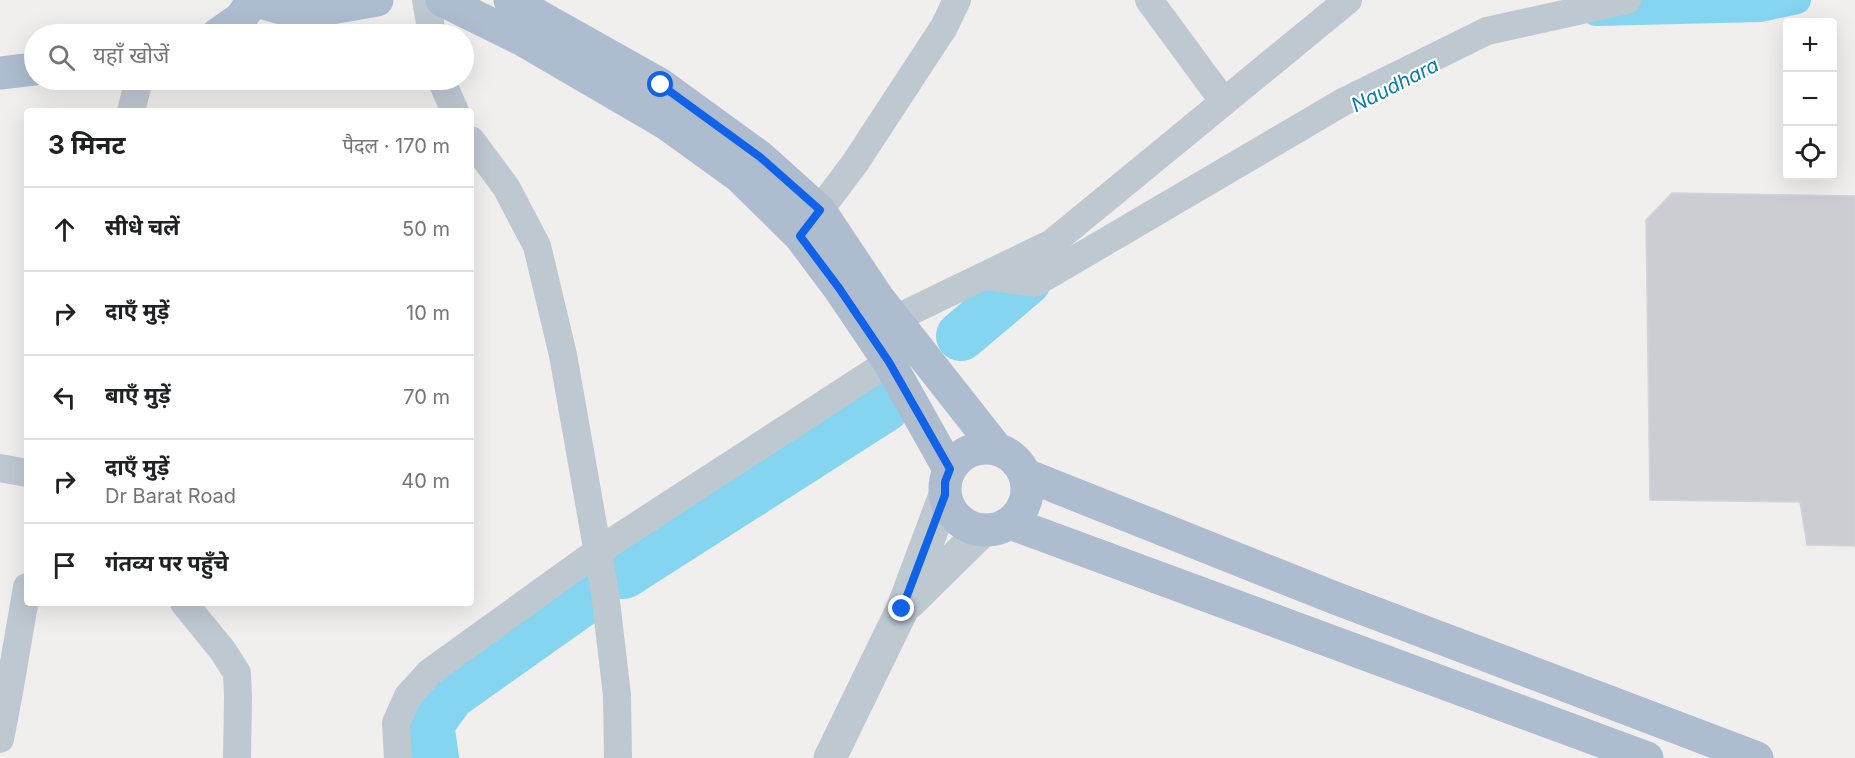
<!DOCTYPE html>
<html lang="hi">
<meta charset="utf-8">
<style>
body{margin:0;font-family:Inter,"Noto Sans Devanagari",sans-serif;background:#f6f6f6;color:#202124}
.controls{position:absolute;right:18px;top:18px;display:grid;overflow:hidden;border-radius:6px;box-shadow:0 6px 24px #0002}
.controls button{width:54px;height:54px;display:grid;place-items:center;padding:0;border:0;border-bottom:2px solid #e0e0e0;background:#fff;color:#202124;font:30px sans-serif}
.stop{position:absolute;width:18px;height:18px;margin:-14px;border:4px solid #1063e9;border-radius:50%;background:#fff}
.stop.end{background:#1063e9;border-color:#fff;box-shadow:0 2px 6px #0008}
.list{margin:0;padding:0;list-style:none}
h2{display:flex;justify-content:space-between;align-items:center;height:78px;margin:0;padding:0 24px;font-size:26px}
h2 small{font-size:20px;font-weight:400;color:#757577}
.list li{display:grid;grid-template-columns:39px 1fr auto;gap:18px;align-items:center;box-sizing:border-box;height:84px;padding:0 24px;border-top:2px solid #e0e0e0}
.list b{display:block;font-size:22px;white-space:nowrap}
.list p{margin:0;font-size:20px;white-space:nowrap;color:#757577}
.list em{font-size:20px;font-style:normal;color:#757577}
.icon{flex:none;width:33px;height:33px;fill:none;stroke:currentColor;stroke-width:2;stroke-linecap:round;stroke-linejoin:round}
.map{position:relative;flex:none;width:1855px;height:758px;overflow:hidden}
.search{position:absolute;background:#fff;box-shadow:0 6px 24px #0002;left:24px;top:24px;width:450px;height:66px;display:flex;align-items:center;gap:15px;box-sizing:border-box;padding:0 21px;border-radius:33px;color:#757577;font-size:22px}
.panel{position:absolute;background:#fff;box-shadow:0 6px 24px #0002;left:24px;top:108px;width:450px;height:498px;border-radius:6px}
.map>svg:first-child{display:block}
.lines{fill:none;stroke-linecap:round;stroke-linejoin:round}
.canal{stroke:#85d4f0;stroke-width:28}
.river{stroke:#85d4f0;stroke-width:50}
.building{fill:#cbcdd3;stroke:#d2d4da;stroke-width:1.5}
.minor{stroke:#bec8d1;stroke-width:28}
.tertiary{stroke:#bec8d1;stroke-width:33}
.primary{stroke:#adbccf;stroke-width:33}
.route{stroke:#1063e9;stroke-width:8}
.labels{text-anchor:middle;stroke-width:4.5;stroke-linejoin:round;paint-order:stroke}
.water-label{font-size:20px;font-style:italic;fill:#077da8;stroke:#fff}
</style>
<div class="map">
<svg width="1855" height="758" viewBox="0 0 1855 758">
<rect width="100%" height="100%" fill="#f1eeee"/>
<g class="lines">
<!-- canal -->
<path class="canal" d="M 1596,12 L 1760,8 L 1797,0"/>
<!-- river -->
<path class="river" d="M 961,336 L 1026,281
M 624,574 L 885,407
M 434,758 L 429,724 L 450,695 L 584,600"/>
</g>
<!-- building -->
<path class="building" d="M 1672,193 L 1855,196 L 1855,546 L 1807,545 L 1800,502 L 1650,500 L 1646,220 Z"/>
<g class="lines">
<!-- minor -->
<path class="minor" d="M 426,0 L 432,34
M 1149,0 L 1224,102
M 441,80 L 455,111
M 131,111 L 139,80
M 471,140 L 506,187 L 537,246 L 563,355 L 605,593 L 617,695 L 618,758
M 806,228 L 855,163 L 944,27 L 957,0
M 985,276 L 1035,283 L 1343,102 L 1487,31 L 1627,0
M 895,319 L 1052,243 L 1348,0
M 0,468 L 27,473
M 184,603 L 223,651 L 237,673 L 238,697 L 237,758
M 0,690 L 9,692 L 0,739
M 9,692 L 27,587
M 398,758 L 396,723 L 408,696 L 430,672 L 598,551 L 889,362"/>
<!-- tertiary -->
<path class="tertiary" d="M 910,602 L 983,530
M 830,758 L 902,610 L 945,495"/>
<!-- primary -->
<path class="primary" d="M 253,0 L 288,10 L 320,10 L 377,0
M 442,0 L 523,40 L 667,124 L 739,176 L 800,236 L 839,288 L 889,362 L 949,469
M 510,0 L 661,85 L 760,157 L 820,211 L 878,298 L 996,448
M 218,34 L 241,18 L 253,0
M 0,73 L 34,69
M945 489a41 41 0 1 1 82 0a41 41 0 1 1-82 0Z
M 1026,475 L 1335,598 L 1757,758
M 1010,523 L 1647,758"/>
</g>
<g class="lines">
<!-- route -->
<path class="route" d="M 661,85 L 760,157 L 820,210 L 800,236 L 839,288 L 889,362 L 950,469 L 945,482 L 945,495 L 902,609"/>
</g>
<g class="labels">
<!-- water labels -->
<g class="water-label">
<text transform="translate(1395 85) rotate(-27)" y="7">Naudhara</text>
</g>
</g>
</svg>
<div class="controls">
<button>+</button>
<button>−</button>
<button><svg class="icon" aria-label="locate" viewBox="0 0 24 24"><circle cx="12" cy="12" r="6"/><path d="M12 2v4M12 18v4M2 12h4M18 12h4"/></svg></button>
</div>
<div class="stop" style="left:661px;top:85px"></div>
<div class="stop end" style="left:902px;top:609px"></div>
<div class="search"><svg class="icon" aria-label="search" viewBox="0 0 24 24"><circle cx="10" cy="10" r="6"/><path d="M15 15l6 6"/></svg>यहाँ खोजें</div>
<section class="panel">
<h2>3 मिनट<small>पैदल · 170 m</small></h2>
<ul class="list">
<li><svg class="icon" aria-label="ahead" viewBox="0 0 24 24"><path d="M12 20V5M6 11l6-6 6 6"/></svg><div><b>सीधे चलें</b></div><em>50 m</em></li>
<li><svg class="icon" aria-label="right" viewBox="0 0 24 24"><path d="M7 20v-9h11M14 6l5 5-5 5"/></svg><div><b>दाएँ मुड़ें</b></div><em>10 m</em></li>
<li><svg class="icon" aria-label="left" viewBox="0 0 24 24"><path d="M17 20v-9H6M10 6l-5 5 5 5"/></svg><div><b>बाएँ मुड़ें</b></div><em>70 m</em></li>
<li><svg class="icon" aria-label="right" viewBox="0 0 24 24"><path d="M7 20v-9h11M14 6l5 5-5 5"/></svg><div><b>दाएँ मुड़ें</b><p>Dr Barat Road</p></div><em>40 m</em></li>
<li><svg class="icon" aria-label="arrive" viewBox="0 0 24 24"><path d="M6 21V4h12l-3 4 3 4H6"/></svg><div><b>गंतव्य पर पहुँचे</b></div></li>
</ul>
</section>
</div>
